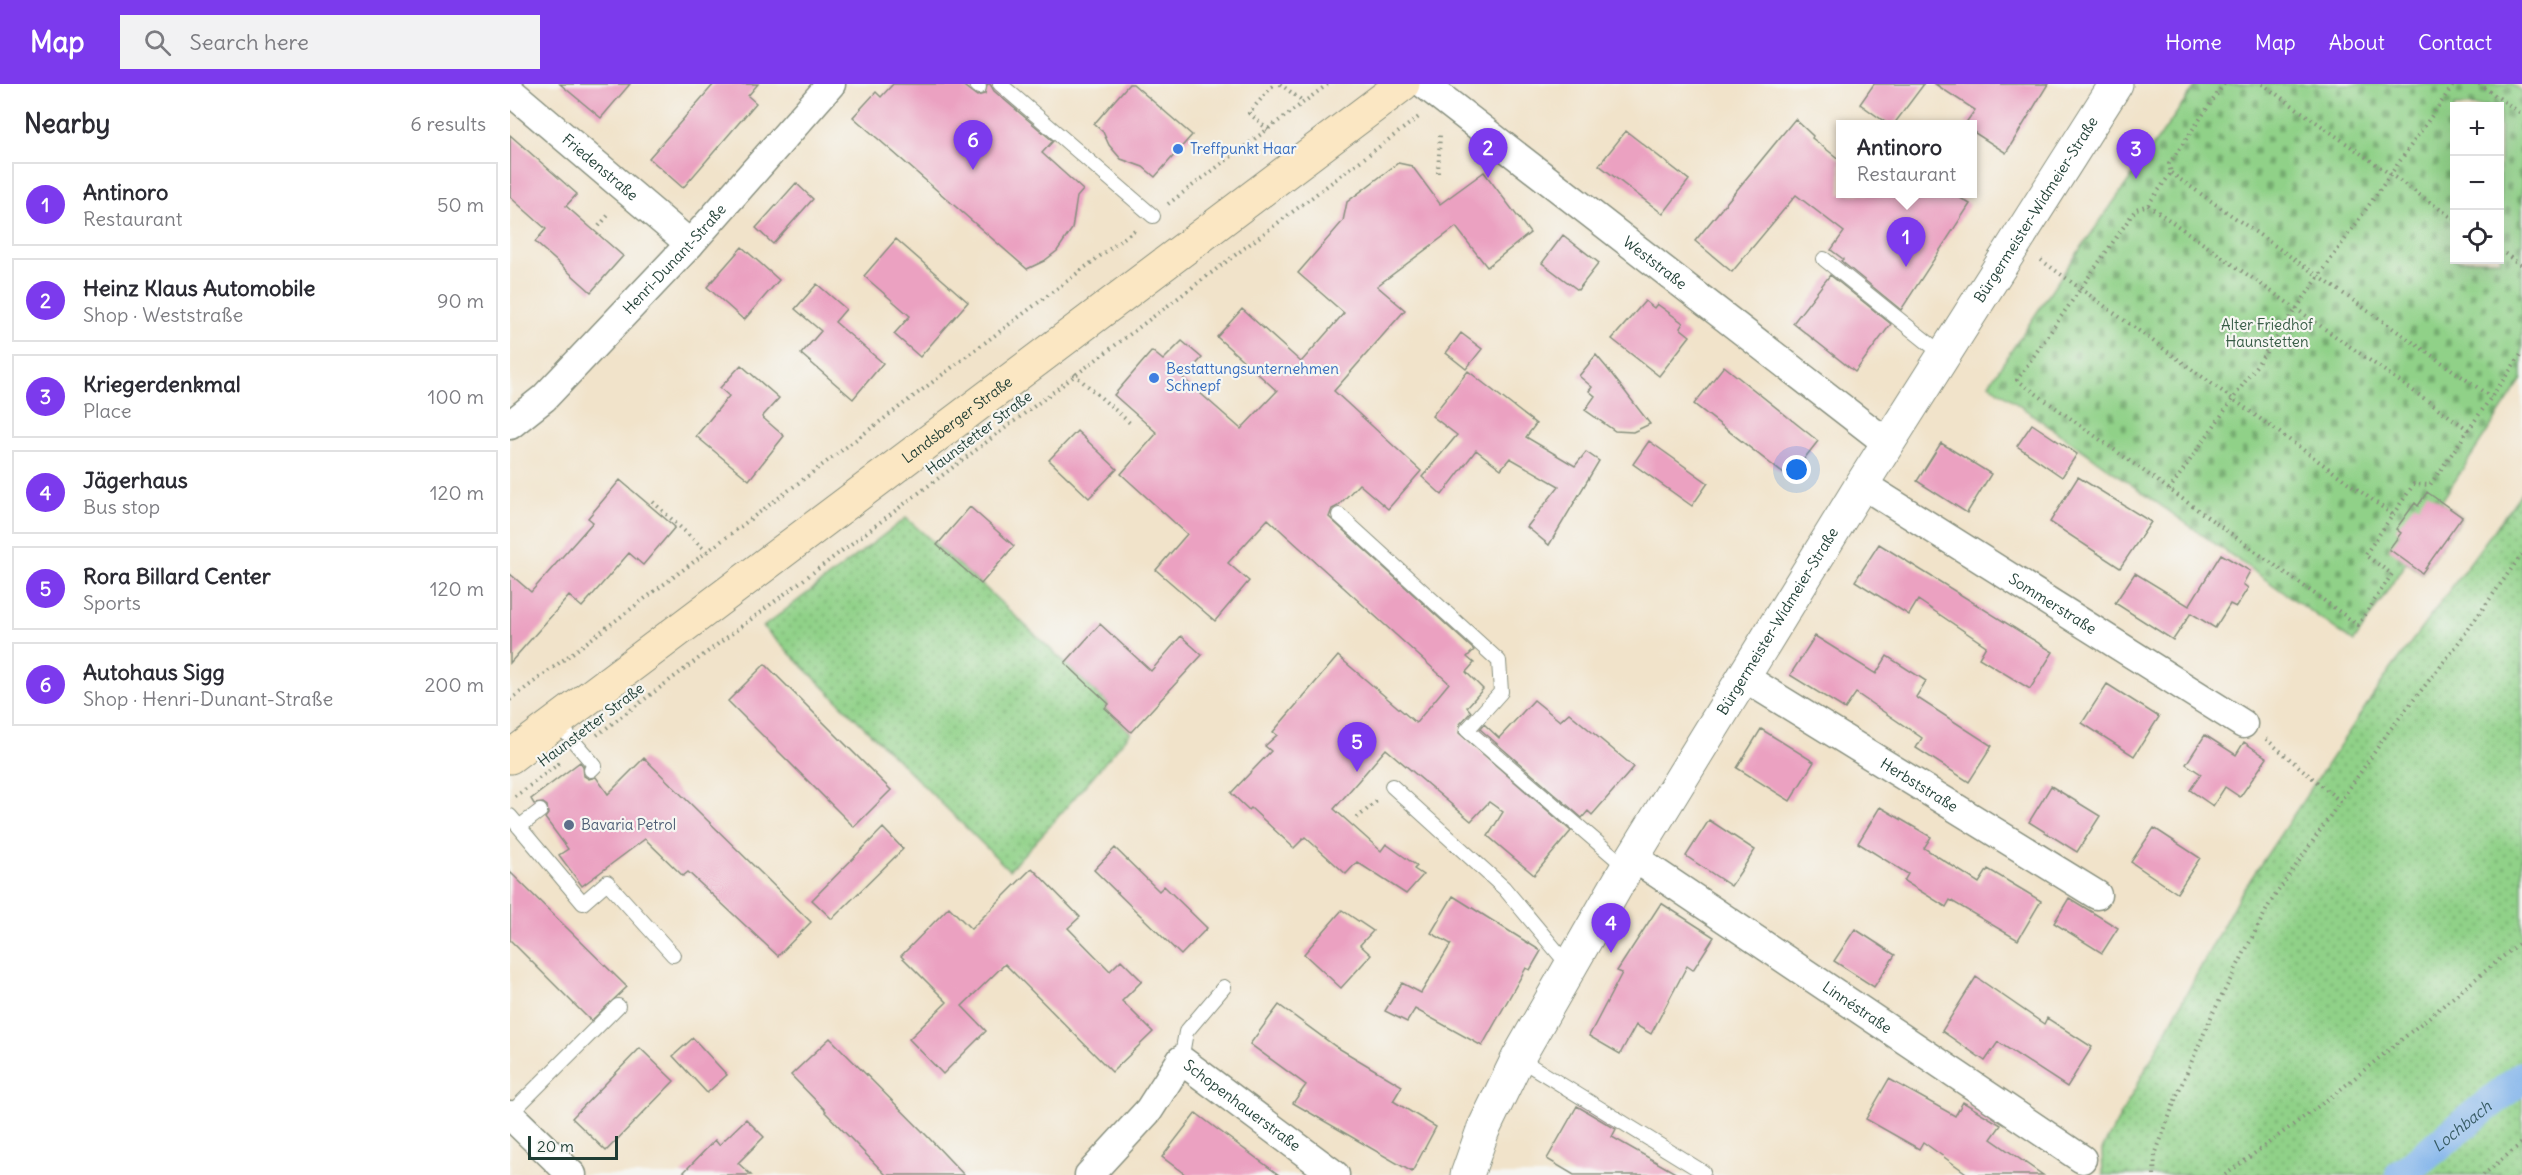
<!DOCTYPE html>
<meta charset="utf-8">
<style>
body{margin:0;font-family:Delius,sans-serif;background:#f2f2f3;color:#2b2b33}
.controls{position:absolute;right:18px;top:18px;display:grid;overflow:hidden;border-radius:0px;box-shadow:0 6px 24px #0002}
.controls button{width:54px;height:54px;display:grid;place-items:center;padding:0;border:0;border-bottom:2px solid #e1e1e2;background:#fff;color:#2b2b33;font:30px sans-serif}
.scale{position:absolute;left:18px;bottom:15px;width:90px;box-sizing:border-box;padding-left:6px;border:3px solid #1f3d34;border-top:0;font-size:16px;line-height:21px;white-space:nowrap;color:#1f3d34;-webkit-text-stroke:4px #f6f6f2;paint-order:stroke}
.you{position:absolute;left:1287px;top:386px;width:21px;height:21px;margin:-15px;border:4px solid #fff;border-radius:50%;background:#1a73e8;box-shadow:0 0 0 9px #1a73e833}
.badge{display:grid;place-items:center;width:39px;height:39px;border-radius:50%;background:#7c3aed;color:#fff;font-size:20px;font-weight:700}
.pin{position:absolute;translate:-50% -50px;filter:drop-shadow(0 2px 3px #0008)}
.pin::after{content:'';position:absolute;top:32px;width:21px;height:18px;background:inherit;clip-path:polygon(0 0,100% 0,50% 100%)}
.popup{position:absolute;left:1326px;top:36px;width:141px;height:78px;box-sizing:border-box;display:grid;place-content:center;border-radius:0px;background:#fff;filter:drop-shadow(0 2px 4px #0005);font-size:20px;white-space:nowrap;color:#7c7c81}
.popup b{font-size:22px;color:#2b2b33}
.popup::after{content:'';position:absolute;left:50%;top:100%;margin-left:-12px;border:12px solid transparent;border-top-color:#fff}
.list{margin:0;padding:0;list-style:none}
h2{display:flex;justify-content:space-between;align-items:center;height:78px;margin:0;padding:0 24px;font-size:26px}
h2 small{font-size:20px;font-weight:400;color:#7c7c81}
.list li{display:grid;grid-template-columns:39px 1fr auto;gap:18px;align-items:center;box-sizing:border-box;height:84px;margin:0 12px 12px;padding:0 12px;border:2px solid #e1e1e2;border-radius:0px}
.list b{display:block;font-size:22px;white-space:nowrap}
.list p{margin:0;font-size:20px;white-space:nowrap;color:#7c7c81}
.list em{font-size:20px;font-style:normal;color:#7c7c81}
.icon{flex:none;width:33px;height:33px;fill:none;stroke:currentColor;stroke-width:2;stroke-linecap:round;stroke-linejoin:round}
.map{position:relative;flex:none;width:2012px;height:1091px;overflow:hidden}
header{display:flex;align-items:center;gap:36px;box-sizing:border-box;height:84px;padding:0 30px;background:#7c3aed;color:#fff}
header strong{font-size:28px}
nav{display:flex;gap:33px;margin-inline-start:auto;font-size:21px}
.search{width:420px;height:54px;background:#f2f2f3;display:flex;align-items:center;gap:15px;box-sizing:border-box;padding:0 21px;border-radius:0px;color:#7c7c81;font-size:22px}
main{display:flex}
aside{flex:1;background:#fff}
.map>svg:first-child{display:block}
.grass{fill:url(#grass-dots);stroke:#58875e;stroke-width:1.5}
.cemetery{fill:url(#cemetery-stones);stroke:#58875e;stroke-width:1.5;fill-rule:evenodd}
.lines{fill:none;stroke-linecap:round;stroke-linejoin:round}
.canal{stroke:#7db1ea;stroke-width:32}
.building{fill:#eba1c1}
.service-casing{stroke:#88907f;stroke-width:16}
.minor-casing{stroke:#88907f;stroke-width:31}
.tertiary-casing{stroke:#88907f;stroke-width:35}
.secondary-casing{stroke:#88907f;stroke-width:35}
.path{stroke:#88907f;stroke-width:4;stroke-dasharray:1.5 4.5;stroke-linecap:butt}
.service{stroke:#fff;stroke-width:14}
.minor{stroke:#fff;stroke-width:28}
.tertiary{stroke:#fff;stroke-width:33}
.secondary{stroke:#fbe7c3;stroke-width:33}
.shop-dot{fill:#3f7fe0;stroke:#f6f6f2;stroke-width:2}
.service-dot{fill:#5c6f8a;stroke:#f6f6f2;stroke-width:2}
.labels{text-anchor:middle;stroke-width:4.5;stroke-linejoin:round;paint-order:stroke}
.shop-label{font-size:15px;fill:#366cbe;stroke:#f6f6f2;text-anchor:start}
.street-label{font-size:15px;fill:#1f3d34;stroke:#f6f6f2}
.park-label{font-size:15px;fill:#365b45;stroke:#f6f6f2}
.service-label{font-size:15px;fill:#4e5e75;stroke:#f6f6f2;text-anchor:start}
.water-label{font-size:16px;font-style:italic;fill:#365a62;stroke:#f6f6f2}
</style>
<header>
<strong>Map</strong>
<div class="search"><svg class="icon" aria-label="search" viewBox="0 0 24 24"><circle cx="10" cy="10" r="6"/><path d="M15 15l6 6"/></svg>Search here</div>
<nav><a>Home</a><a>Map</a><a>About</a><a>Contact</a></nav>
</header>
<main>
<aside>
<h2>Nearby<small>6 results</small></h2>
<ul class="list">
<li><span class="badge">1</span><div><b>Antinoro</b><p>Restaurant</p></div><em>50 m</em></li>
<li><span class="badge">2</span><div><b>Heinz Klaus Automobile</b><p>Shop · Weststraße</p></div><em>90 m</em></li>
<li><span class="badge">3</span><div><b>Kriegerdenkmal</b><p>Place</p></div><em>100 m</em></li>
<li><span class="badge">4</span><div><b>Jägerhaus</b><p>Bus stop</p></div><em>120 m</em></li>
<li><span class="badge">5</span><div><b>Rora Billard Center</b><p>Sports</p></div><em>120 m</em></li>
<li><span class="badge">6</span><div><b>Autohaus Sigg</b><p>Shop · Henri-Dunant-Straße</p></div><em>200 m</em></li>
</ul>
</aside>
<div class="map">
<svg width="2012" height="1091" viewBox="0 0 2012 1091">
<defs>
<pattern id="grass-dots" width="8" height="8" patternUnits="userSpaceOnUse" patternTransform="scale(1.5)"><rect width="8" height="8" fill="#90d188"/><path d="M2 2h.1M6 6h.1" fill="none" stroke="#75ab70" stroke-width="1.8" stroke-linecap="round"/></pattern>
<pattern id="cemetery-stones" width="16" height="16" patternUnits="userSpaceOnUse" patternTransform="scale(1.5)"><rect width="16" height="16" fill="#90d188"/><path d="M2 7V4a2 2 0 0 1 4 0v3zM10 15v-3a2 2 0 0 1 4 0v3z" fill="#75ab70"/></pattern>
</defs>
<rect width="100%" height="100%" fill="#f6f6f2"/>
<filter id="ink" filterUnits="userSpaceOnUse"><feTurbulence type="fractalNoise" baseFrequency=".0167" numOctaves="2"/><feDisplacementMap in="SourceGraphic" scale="12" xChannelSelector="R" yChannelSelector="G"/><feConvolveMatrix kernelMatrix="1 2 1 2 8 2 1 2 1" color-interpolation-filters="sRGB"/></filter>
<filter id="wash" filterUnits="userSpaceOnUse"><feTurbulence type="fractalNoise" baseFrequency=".008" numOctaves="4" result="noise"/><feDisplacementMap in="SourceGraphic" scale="24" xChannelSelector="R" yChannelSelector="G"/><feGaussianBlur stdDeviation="1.35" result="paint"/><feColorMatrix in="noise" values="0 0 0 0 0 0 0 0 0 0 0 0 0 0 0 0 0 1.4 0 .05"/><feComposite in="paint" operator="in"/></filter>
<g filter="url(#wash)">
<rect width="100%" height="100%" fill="#f1e3ca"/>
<!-- grass -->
<path class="grass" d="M 2012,408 L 2012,1083 L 2002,1091 L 1593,1091 L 1592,1066 L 1728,814 L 1874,595 Z
M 396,434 L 471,500 L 599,620 L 595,624 L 621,648 L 540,742 L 499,786 L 253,543 Z"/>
<!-- cemetery -->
<path class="cemetery" d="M 1687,0 L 2002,0 L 2012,7 L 2012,295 L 1931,418 L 1952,433 L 1912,489 L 1896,478 L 1844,558 L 1479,300 L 1552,191 ZM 1944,22 L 1990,22 L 1990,176 L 1944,176 Z"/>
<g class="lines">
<!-- canal -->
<path class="canal" id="s1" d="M 1891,1091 L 2012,993"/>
</g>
<g id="blocks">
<!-- building -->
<path class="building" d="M 50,0 L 120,0 L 91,34 Z
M 204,0 L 248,0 L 238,12 L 246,19 L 173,104 L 139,74 Z
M 383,0 L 451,0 L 467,12 L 475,10 L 477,0 L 480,0 L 484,7 L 543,57 L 532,69 L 573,106 L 567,113 L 562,145 L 547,167 L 534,177 L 517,185 L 343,33 L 366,8 L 371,13 Z
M 619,0 L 623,0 L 682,51 L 645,93 L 633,83 L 611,75 L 599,61 L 593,48 L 584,40 Z
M 1364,0 L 1414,0 L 1384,40 L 1378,40 L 1350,20 Z
M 1425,0 L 1538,0 L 1496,69 L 1462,47 L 1462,40 L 1455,40 L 1465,26 Z
M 1285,35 L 1303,52 L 1302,54 L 1330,76 L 1330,110 L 1444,110 L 1460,120 L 1391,226 L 1331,177 L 1333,175 L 1321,166 L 1334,148 L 1286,111 L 1222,188 L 1185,157 Z
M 1116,47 L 1179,96 L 1153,130 L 1089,81 Z
M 0,51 L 67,110 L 56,122 L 113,172 L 81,208 L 25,158 L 36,145 L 0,113 Z
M 888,79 L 902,82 L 930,120 L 974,88 L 1020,149 L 977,183 L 946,143 L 867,202 L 895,226 L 824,307 L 911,387 L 878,425 L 849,400 L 828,422 L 822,425 L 819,433 L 964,566 L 957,573 L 964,579 L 956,588 L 973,605 L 957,623 L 961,628 L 950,640 L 949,649 L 1061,747 L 1024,791 L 978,752 L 993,728 L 979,718 L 961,737 L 876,665 L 824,725 L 871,767 L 876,760 L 907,782 L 904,785 L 913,791 L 896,810 L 847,778 L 836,790 L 795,753 L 784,764 L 741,724 L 739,726 L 721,709 L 761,667 L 755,662 L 767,651 L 763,648 L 828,572 L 906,639 L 939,599 L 758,435 L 718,479 L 739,497 L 705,537 L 646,486 L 677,450 L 611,390 L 647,349 L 604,311 L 642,267 L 653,276 L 672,257 L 692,274 L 673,294 L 731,345 L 767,307 L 707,253 L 732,225 L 791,278 L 834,229 L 788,189 L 833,137 L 837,118 Z
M 286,99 L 303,115 L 263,160 L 246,144 Z
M 1053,151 L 1089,179 L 1068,206 L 1032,179 Z
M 386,155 L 458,218 L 410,273 L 384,250 L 400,232 L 354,192 Z
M 232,163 L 269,196 L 234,236 L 197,203 Z
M 1320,191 L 1381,240 L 1345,288 L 1283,239 Z
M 307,200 L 336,225 L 325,238 L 373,279 L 343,315 L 291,270 L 311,247 L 285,225 Z
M 1135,217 L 1144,224 L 1147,220 L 1173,239 L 1170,244 L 1180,252 L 1149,292 L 1102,255 Z
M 951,249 L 972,265 L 956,285 L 936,269 Z
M 1086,271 L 1097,284 L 1140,340 L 1123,348 L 1105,347 L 1075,326 L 1085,312 L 1079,307 L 1082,303 L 1069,292 Z
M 231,281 L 269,314 L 252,333 L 274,352 L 239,396 L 186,352 L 219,312 L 210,304 Z
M 1214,282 L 1308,357 L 1279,394 L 1184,320 Z
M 958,287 L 1026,340 L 1016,353 L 1065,382 L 1076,368 L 1089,377 L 1039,461 L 1017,443 L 1049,402 L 1000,374 L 991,385 L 966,366 L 932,411 L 912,393 L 947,351 L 922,332 Z
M 1522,340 L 1567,370 L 1552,393 L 1507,362 Z
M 567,347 L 607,385 L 579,414 L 539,376 Z
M 1139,357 L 1198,399 L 1182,422 L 1123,380 Z
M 1431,359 L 1481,390 L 1457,429 L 1407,397 Z
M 1568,393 L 1641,438 L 1610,484 L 1540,438 Z
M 110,396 L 165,443 L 133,481 L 119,469 L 72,523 L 59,512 L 0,579 L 0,490 L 21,508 L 83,438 L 78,434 Z
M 1917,408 L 1952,433 L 1912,489 L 1879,465 L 1891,449 L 1886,445 L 1905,419 L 1908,422 Z
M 460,423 L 504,462 L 471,500 L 427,461 Z
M 1369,460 L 1543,568 L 1520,605 L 1469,574 L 1476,562 L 1408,516 L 1399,531 L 1345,497 Z
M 1711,470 L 1740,487 L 1733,500 L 1738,504 L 1726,523 L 1720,520 L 1705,544 L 1681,529 L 1663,556 L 1605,519 L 1625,489 L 1679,522 Z
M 590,540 L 641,587 L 671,552 L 692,571 L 621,648 L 595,624 L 599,620 L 555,579 Z
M 1305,552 L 1366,590 L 1377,572 L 1416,597 L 1406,613 L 1482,662 L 1459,698 L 1406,664 L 1412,654 L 1346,609 L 1335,625 L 1280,591 Z
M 255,580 L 381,706 L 344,743 L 218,617 Z
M 1597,600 L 1649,633 L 1624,672 L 1572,639 Z
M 1024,616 L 1050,637 L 1059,629 L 1124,683 L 1082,731 L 1078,727 L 1072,734 L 970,645 L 974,640 L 989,654 Z
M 1251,645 L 1304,678 L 1280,717 L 1227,684 Z
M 1695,651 L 1726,671 L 1734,658 L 1757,674 L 1730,713 L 1715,703 L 1703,722 L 1680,706 L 1691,690 L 1676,680 Z
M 134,674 L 301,838 L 268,872 L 178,788 L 173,792 L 135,755 L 72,802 L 49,771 L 58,765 L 35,734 L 38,730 L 37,722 L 33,719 L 24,720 L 21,715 L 70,678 L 73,682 L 74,692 L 79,695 L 86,693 L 98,710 Z
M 1541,702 L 1590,732 L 1567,768 L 1519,738 Z
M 1370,723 L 1421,753 L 1414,764 L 1469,799 L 1478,785 L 1531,817 L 1508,856 L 1440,816 L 1436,823 L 1394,797 L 1398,790 L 1348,759 Z
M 1199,736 L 1245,766 L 1221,802 L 1176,772 Z
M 373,744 L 393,765 L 322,835 L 302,816 Z
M 1644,744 L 1690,774 L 1667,809 L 1621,778 Z
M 605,764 L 649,807 L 654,802 L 697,844 L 671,871 L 584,786 Z
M 522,784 L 570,833 L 558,844 L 600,887 L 611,876 L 632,897 L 612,917 L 643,948 L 602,988 L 495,880 L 452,922 L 476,947 L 433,990 L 399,955 L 437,918 L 391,872 L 439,823 L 461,845 Z
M 0,788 L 117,903 L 81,937 L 0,856 Z
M 943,812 L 1031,867 L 1020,886 L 1016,884 L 972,962 L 905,925 L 897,938 L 875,927 L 892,899 L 911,909 L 941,860 L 921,849 Z
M 1559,814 L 1608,844 L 1592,869 L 1544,839 Z
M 1151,819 L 1204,853 L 1183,886 L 1177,882 L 1141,950 L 1126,941 L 1110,970 L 1079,952 L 1112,889 L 1107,887 Z
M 832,826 L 863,847 L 850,861 L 861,871 L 831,904 L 794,870 Z
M 1345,845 L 1385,871 L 1364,903 L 1324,877 Z
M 1466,893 L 1534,940 L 1537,934 L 1582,963 L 1557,1003 L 1488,958 L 1475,977 L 1432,947 Z
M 769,921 L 825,962 L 892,1002 L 883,1017 L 926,1043 L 902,1088 L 783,1019 L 796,1001 L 740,960 Z
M 183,954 L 217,991 L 197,1009 L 163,972 Z
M 320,954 L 418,1053 L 454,1091 L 376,1091 L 315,1028 L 316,1027 L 281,991 Z
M 130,964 L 164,997 L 96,1067 L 62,1034 Z
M 1379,995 L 1445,1032 L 1453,1018 L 1491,1041 L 1481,1055 L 1533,1091 L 1459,1091 L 1413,1058 L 1409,1065 L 1356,1035 Z
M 1067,1022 L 1106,1045 L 1102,1053 L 1169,1091 L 1064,1091 L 1037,1075 Z
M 686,1029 L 707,1045 L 769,1091 L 676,1091 L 652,1073 Z
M 236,1035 L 254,1053 L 228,1079 L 241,1091 L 171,1091 L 205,1056 L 209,1061 Z"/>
</g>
</g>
<g filter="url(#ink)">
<use href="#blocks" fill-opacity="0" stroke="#88907f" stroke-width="1.5"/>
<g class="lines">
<!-- service casing -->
<g class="service-casing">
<path id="service" d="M 466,0 L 469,3
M 490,0 L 643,132
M 1314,175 L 1432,270
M 829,431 L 989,577 L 991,608 L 957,646 L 1117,784
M 47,638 L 85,682 L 81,686
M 882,702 L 994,804 L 1059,882
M 0,732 L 73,819 L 97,798 L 163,871
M 9,743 L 30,727
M 1008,974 L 1193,1088
M 671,976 L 676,948 L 714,903
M 0,1030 L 108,922"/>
</g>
<!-- minor casing -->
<g class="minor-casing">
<g id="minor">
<path id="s2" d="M 914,0 L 1377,359"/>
<path id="s3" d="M 0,7 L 180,160"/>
<path id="s4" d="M 0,341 L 34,314 L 180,160 L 321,0"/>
<path id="s5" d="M 1352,400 L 1733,640"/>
<path id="s6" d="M 1232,592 L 1587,811"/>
<path id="s7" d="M 1123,773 L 1572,1075"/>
<path d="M 0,1031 L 62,1091"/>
<path id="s8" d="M 579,1091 L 639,1026 L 671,976 L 825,1091"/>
</g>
</g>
<!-- tertiary casing -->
<g class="tertiary-casing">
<g id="tertiary">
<path id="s9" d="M 957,1091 L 973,1046 L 1008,974 L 1123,773 L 1352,400 L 1606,0"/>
</g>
</g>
<!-- secondary casing -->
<g class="secondary-casing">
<g id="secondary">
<path id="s10" d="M 0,673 L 893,0"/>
</g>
</g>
<!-- path -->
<path class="path" d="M 770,0 L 794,18
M 1714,0 L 1659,80 L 1661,89 L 1638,121 L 1626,125 L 1507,296 L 1848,541 L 1882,490 L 1855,471 L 1904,400 L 1920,401 L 2012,269
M 1752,0 L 1944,135
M 1969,0 L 2012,30
M 758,46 L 739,29 L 764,0
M 928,89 L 930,51
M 1661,89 L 1981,313
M 658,120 L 818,0
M 1638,121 L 1959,346
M 89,142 L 100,129
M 1990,166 L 2012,182
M 1531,176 L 1883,431
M 564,290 L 620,339
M 1659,406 L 1944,0
M 143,418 L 197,468
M 0,616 L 626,145
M 87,651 L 910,32
M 1756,655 L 1831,718
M 5,713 L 52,677
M 847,734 L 867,717
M 1644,1091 L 1645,1071 L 1667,1011 L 1703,929 L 1760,819 L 1879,647 L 1944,565 L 2012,470
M 1715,1091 L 1825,1010 L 2012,857
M 1973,1091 L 2012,1059"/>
<!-- service -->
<use href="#service" class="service"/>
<!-- minor -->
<use href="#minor" class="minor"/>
<!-- tertiary -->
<use href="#tertiary" class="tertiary"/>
<!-- secondary -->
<use href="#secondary" class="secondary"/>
</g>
</g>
<!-- markers -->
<g class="shop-dot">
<circle cx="668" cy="65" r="6"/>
<circle cx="644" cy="294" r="6"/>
</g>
<circle class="service-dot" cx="59" cy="741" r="6"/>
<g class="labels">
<!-- shop labels -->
<g class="shop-label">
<text x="680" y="70">Treffpunkt Haar</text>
<text x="656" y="290">Bestattungsunternehmen<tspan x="656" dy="17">Schnepf</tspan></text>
</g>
<!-- street labels -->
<g class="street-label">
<text dy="5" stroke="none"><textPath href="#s3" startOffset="118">Friedenstraße</textPath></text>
<text dy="5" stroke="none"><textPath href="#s9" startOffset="1122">Bürgermeister-Widmeier-Straße</textPath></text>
<text dy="5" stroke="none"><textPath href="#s4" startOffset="234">Henri-Dunant-Straße</textPath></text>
<text dy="5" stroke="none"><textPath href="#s2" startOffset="292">Weststraße</textPath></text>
<text dy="5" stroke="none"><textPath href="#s10" startOffset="560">Landsberger Straße</textPath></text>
<text transform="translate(469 349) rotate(-37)" y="5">Haunstetter Straße</text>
<text dy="5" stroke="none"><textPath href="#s5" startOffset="225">Sommerstraße</textPath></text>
<text dy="5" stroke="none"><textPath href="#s9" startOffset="636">Bürgermeister-Widmeier-Straße</textPath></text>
<text transform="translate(81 641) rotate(-37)" y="5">Haunstetter Straße</text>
<text dy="5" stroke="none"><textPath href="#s6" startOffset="208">Herbststraße</textPath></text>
<text dy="5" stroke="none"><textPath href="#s7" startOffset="270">Linnéstraße</textPath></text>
<text dy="5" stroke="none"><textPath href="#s8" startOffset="224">Schopenhauerstraße</textPath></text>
</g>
<!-- park labels -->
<g class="park-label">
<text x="1757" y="246">Alter Friedhof<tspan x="1757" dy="17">Haunstetten</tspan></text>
</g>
<!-- service labels -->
<g class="service-label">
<text x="71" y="746">Bavaria Petrol</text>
</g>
<!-- water labels -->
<g class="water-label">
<text dy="6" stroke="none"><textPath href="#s1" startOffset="78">Lochbach</textPath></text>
</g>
</g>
</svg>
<div class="controls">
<button>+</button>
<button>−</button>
<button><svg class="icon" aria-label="locate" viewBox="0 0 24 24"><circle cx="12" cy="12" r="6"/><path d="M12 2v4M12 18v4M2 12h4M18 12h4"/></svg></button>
</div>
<div class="scale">20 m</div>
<div class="you"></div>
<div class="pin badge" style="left:1396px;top:183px">1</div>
<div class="popup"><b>Antinoro</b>Restaurant</div>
<div class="pin badge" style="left:978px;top:94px">2</div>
<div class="pin badge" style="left:1626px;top:95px">3</div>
<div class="pin badge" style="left:1101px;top:869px">4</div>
<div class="pin badge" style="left:847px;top:688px">5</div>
<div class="pin badge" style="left:463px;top:86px">6</div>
</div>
</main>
